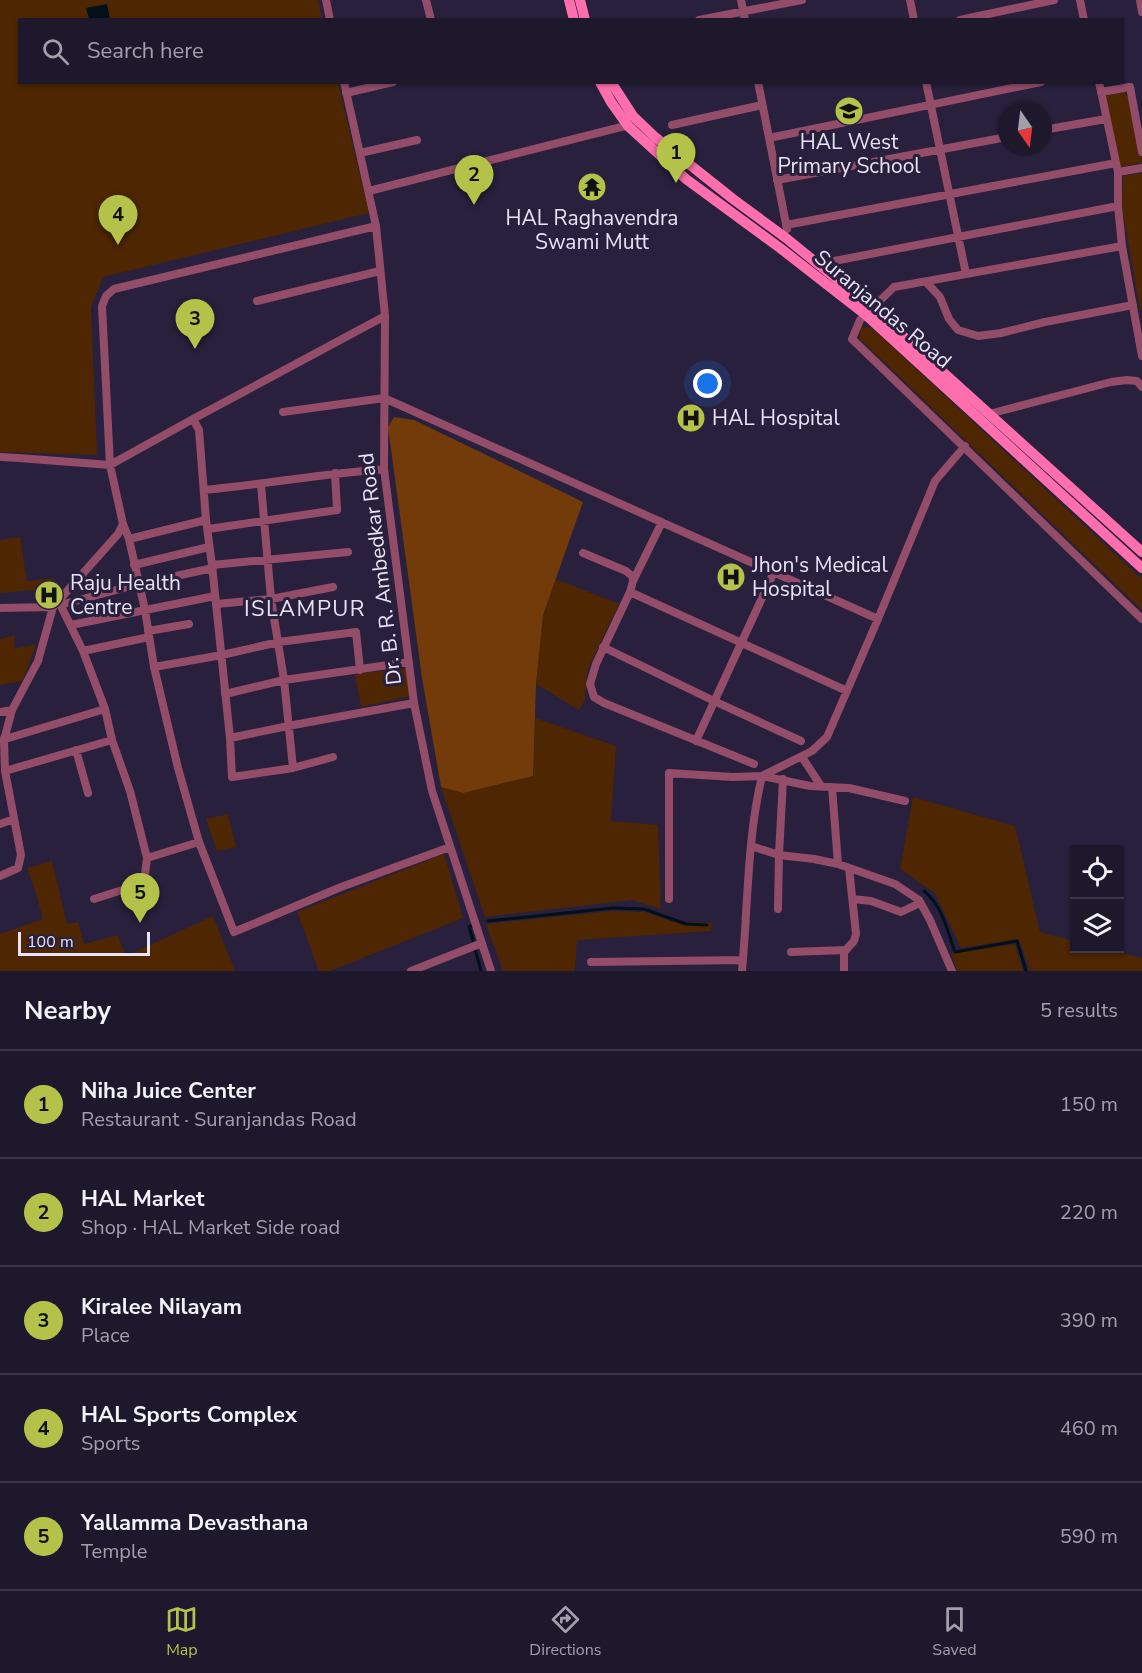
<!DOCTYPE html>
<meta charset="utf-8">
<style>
body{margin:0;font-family:"Nunito Sans",sans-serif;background:#262135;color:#f1f3f6}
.controls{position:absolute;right:18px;bottom:18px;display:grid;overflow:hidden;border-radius:0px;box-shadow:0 2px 4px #0004}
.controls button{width:54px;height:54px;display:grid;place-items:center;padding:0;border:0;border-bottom:2px solid #3c3749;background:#1e182d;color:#f1f3f6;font:30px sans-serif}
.compass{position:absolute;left:998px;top:102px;width:54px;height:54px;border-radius:50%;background:#1e182d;box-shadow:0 2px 4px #0004;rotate:166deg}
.scale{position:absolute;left:18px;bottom:15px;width:132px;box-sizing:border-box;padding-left:6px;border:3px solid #e7e3f6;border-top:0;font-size:16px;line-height:21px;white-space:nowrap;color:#e7e3f6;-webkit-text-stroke:4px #28203c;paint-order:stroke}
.you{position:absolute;left:708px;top:384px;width:21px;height:21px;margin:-15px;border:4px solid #fff;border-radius:50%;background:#1a73e8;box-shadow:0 0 0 9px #1a73e833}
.badge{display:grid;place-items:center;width:39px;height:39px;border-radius:50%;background:#b4c24a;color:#111;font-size:20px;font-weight:700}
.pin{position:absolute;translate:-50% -50px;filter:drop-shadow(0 2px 3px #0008)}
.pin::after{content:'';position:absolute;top:32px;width:21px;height:18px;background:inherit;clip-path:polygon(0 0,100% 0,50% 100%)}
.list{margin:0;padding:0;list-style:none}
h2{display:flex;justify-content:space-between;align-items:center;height:78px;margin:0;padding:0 24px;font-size:26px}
h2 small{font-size:20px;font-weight:400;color:#a1a0aa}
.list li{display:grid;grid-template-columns:39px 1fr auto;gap:18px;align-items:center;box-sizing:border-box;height:108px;padding:0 24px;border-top:2px solid #3c3749}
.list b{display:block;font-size:22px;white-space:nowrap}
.list p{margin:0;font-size:20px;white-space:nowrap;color:#a1a0aa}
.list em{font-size:20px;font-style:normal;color:#a1a0aa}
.icon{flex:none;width:33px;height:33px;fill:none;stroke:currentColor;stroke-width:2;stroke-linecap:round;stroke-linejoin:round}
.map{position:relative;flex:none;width:1142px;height:971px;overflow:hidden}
.search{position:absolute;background:#1e182d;box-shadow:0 2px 4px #0004;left:18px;right:18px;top:18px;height:66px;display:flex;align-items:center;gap:15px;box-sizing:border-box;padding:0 21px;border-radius:0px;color:#a1a0aa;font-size:22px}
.sheet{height:618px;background:#1e182d}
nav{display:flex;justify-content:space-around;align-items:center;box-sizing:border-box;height:84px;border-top:2px solid #3c3749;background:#1e182d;font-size:16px;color:#a1a0aa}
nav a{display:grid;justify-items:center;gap:3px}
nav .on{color:#b4c24a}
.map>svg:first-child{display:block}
.green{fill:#4e2602}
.forest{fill:#723b09}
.water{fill:#01101a}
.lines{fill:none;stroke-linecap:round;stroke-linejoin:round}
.stream{stroke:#01101a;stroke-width:3}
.minor{stroke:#934d69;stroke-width:8}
.major{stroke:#ff6ead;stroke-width:10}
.labels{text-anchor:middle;stroke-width:6;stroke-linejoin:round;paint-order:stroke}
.poi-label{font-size:21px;fill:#e7e3f6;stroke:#28203c;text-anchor:start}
.street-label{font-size:21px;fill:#e7e3f6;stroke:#28203c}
.neighbourhood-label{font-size:22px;letter-spacing:1.5px;fill:#e7e3f6;stroke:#28203c}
</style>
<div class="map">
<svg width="1142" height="971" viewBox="0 0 1142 971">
<rect width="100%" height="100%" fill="#28203c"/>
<!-- green -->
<path class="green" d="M 0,0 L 318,0 L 322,19 L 20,20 L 20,82 L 338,83 L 369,213 L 103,277 L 91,308 L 97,455 L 0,452 Z
M 1124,92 L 1132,103 L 1142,163 L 1121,167 L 1105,94 Z
M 1142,173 L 1142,310 L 1140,310 L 1122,207 L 1123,176 Z
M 871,327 L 1142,579 L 1142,610 L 859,338 L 860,328 Z
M 20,537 L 27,581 L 54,578 L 55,588 L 0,593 L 0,540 Z
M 556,579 L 619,604 L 587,671 L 585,700 L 579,710 L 536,684 L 543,615 Z
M 15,635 L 14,649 L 36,644 L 23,681 L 0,685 L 0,639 Z
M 407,668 L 411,696 L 361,707 L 355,674 Z
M 535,718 L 616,746 L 611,821 L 658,825 L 661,909 L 632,900 L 485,917 L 441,787 L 463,793 L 533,776 Z
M 913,797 L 1015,826 L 1040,932 L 1074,941 L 1074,948 L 1106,949 L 1142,958 L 1142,971 L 1030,971 L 1019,939 L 961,948 L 935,893 L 900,869 Z
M 228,814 L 236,847 L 217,851 L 206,819 Z
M 444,854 L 463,918 L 330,971 L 319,971 L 297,912 Z
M 52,861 L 67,924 L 78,922 L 84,944 L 117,935 L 126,956 L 213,916 L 235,971 L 0,971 L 0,934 L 43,919 L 36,894 L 27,868 Z
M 612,911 L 645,912 L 673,922 L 712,923 L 711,931 L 577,940 L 575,971 L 503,971 L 486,924 Z
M 1015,944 L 1023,971 L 957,971 L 951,953 Z"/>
<!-- forest -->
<path class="forest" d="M 394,417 L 414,420 L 583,502 L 543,615 L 536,684 L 533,776 L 463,793 L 441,787 L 422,678 L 388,427 Z"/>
<!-- water -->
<path class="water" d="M 107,4 L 110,19 L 89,19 L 86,8 Z"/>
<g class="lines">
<!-- stream -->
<path class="stream" d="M 924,891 C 942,905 948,932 955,952 L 1017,941 L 1026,971
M 488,921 L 613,908 L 644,909 L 686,924 L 707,925
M 473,926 L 469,926 L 481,971"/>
<!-- minor -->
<path class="minor" d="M 326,0 L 330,20
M 426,0 L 431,20
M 741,0 L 745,20
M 910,0 L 914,20
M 1080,0 L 1084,20
M 1140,0 L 1142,12
M 699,20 L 802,0
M 960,20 L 1054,0
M 344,82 L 376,226 L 385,316 L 384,469 L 414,703 L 432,791 L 491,971
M 758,82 L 787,229
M 926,82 L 966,274
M 1099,82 L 1118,172 L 1118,206 L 1122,246 L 1142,356
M 1101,92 L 1130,87 L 1142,152
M 346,93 L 393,82
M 672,125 L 762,105
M 1043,130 L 1106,119
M 769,138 L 1041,82
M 360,153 L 417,140
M 1118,172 L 1142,168
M 777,180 L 1007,137
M 369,191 L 633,124
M 786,225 L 1116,163
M 1122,246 L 894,287 L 860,320 L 852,339 L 1142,619
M 829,262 L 1118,206
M 926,282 L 940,297 L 949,319 L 958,330 L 978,336 L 1001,333 L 1045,322 L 1133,305
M 257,301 L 380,271
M 283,412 L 384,398 L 878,619
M 989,414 L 1111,382 L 1127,380 L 1137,381 L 1142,387
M 193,419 L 199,430 L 206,520 L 212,565 L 230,738 L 232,777 L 293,768 L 333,757
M 0,457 L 19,458 L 110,465
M 110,465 L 193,419 L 385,316
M 261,485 L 271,599 L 284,680 L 293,768
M 204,490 C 264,484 323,474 384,469
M 662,522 L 633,581 L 630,592 L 596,664 L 590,684 L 594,697 L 604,703 L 754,764
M 123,524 L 129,539 L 145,610 L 154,667 L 178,768 L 199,842 L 234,932 L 341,887 L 450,847
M 208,529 L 337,510 L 335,473
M 129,539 L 206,520
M 583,553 L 626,571 L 632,576 L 633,581
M 134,565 L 209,547
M 212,565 L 348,552
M 630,592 L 847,691
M 58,600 L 83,651 L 105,709 L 112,740 L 130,791 L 147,858 L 199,842
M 216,604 L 271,599 L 333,587
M 60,605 L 139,584 L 213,568
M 0,608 L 53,607
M 71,625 L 215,596
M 148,631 L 189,624
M 603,647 L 714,701 L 801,741
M 83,651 L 149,637
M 154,667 L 222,655 L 279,642 L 356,632 L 360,670
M 225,694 L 284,680 L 409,662
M 0,712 L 12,710
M 230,738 L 288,726 L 414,703
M 2,740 L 105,709
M 696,741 L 774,572
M 76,750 L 88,793
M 802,757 L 821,786
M 5,771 L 112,740
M 762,776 L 812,751 L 827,737 L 878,619 L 935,481 L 965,446
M 832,787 L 838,864
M 0,824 L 14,819
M 751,846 L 779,855 L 814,859 L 838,864 L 895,884 L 919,900 L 930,920 L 952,971
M 0,876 L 18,868 L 21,855 L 5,771 L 4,740 L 12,710 L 38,661 L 53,607 L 118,534 L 123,524 L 110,465 L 102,306 L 106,296 L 114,289 L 376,226
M 94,899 L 144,883 L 147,858
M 669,899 L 669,773 L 733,777 L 762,776 L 810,786 L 849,788 L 905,801
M 853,899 L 871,901 L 901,912 L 920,903
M 778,909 L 779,855 L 783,779
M 791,952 L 846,950
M 591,962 L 743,960
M 411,971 L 482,943
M 742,971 C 748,906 747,839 762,776
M 844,971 L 844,952 L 854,941 L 856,934 L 849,868"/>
<!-- major -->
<path class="major" d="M 569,0 L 574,20
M 580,0 L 585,20
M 600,82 L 611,102 L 628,126 L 686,179 L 780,248 L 866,315 L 1142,568
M 611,82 L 633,116 L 655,137 L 733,199 L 786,238 L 873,309 L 1142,552"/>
</g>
<!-- icons -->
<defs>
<g id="school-disc" transform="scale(1.5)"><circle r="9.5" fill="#b4c24a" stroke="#28203c"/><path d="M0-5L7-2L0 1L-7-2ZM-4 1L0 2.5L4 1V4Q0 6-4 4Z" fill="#111"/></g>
<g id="temple-disc" transform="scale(1.5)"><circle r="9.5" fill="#b4c24a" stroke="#28203c"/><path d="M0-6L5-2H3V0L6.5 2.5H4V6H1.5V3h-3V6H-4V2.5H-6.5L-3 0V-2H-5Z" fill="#111"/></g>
<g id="hospital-disc" transform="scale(1.5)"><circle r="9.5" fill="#b4c24a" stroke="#28203c"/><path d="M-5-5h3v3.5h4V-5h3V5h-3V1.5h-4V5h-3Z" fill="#111"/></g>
</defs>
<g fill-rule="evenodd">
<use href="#school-disc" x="849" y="111"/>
<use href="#temple-disc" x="592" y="187"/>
<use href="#hospital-disc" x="691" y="418"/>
<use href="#hospital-disc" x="731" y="577"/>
<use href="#hospital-disc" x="49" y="595"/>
</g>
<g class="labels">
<!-- poi labels -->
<g class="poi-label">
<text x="849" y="149" text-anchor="middle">HAL West<tspan x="849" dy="24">Primary School</tspan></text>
<text x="592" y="225" text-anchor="middle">HAL Raghavendra<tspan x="592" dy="24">Swami Mutt</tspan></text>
<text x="712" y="425">HAL Hospital</text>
<text x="752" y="572">Jhon's Medical<tspan x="752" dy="24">Hospital</tspan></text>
<text x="70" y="590">Raju Health<tspan x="70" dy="24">Centre</tspan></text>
</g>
<!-- street labels -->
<g class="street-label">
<text transform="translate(883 309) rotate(40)" y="7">Suranjandas Road</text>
<text transform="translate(380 569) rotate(-97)" y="7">Dr. B. R. Ambedkar Road</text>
</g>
<!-- neighbourhood labels -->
<g class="neighbourhood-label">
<text x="305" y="616">ISLAMPUR</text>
</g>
</g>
</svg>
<div class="controls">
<button><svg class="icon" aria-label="locate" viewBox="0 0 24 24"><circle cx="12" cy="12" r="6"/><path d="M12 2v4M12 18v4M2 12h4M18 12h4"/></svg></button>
<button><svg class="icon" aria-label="layers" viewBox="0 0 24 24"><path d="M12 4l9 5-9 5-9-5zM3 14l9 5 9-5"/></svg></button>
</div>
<svg class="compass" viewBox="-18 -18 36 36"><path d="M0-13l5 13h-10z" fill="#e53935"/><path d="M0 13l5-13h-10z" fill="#a1a0aa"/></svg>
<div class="scale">100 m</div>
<div class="you"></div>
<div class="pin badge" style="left:676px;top:183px">1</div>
<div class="pin badge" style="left:474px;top:205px">2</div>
<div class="pin badge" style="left:195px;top:349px">3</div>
<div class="pin badge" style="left:118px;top:245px">4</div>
<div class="pin badge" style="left:140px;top:923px">5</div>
<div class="search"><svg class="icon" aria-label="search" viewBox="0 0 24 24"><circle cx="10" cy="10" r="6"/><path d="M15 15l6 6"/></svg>Search here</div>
</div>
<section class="sheet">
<h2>Nearby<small>5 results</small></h2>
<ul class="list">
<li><span class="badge">1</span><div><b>Niha Juice Center</b><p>Restaurant · Suranjandas Road</p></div><em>150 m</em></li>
<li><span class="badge">2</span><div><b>HAL Market</b><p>Shop · HAL Market Side road</p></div><em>220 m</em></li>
<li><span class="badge">3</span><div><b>Kiralee Nilayam</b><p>Place</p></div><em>390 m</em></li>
<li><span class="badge">4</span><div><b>HAL Sports Complex</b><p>Sports</p></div><em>460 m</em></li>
<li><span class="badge">5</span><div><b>Yallamma Devasthana</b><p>Temple</p></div><em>590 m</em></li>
</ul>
</section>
<nav>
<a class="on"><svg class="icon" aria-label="map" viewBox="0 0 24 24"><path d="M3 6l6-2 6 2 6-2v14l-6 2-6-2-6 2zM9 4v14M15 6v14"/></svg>Map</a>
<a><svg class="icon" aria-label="directions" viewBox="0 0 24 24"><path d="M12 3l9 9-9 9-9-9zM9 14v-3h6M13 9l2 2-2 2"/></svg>Directions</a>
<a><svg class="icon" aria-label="saved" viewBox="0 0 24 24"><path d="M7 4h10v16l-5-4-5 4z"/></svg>Saved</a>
</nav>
